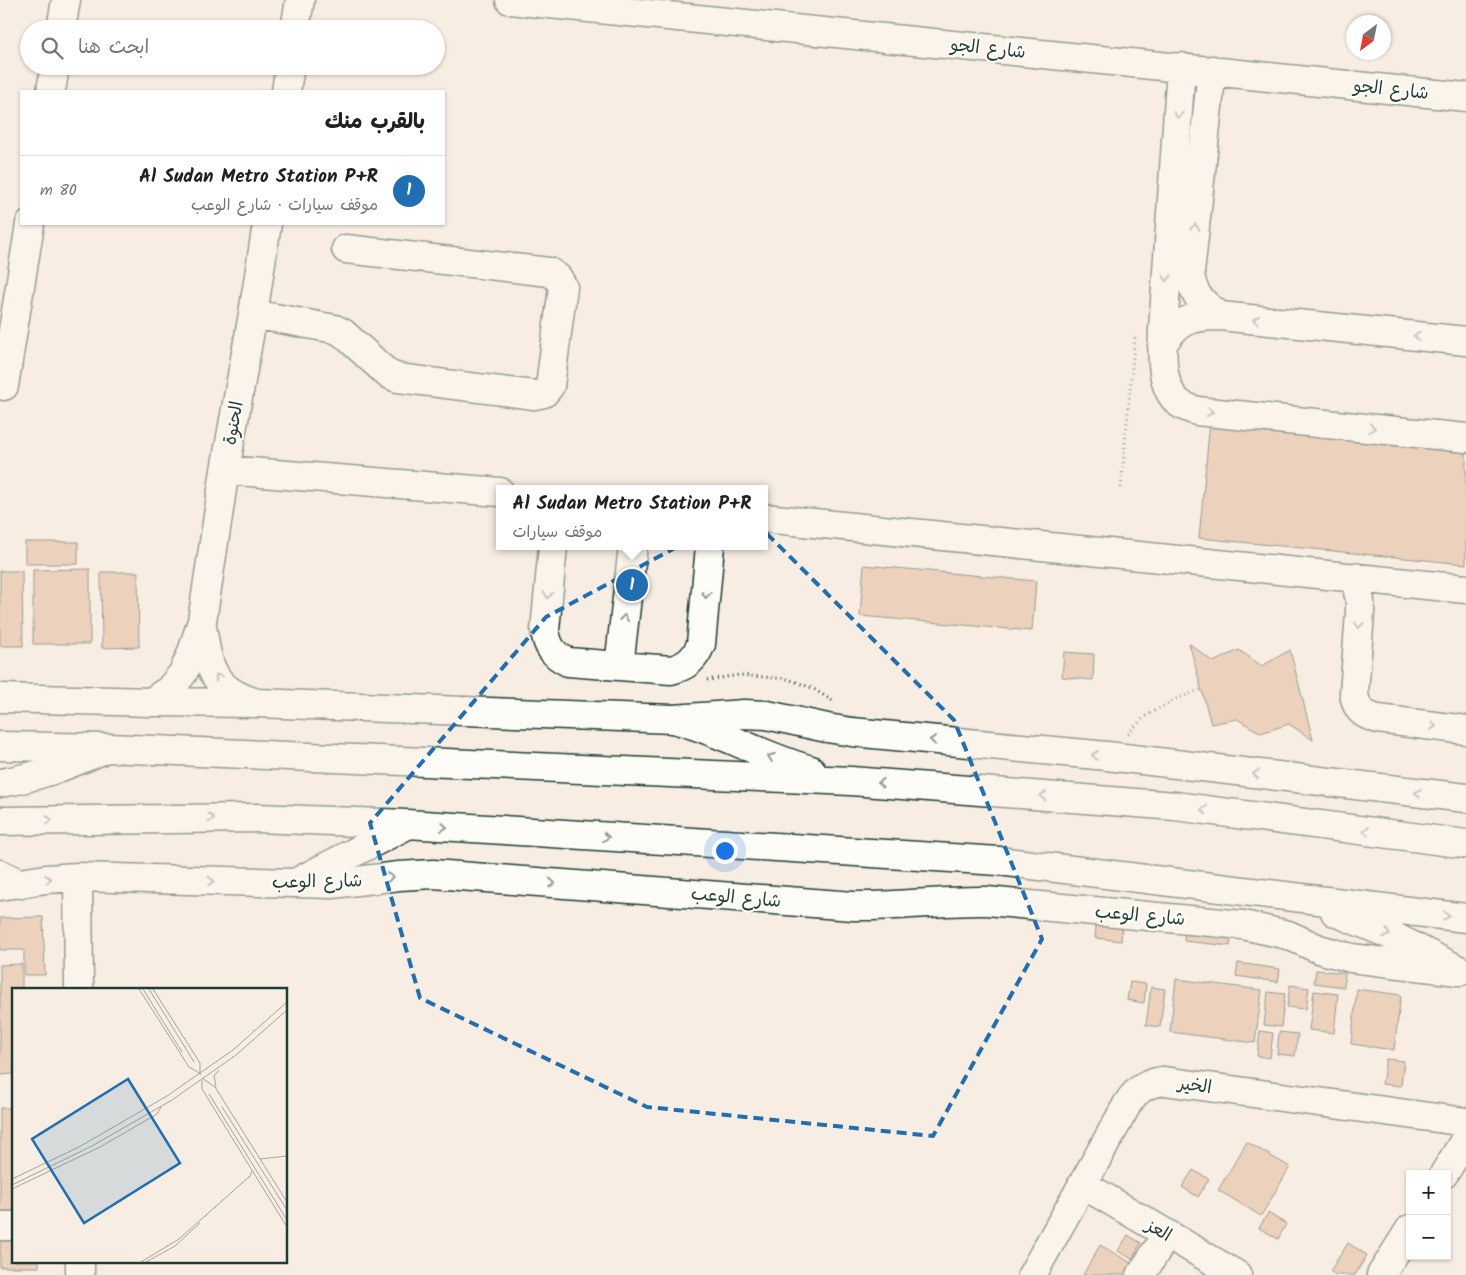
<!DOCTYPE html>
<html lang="ar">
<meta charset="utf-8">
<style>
body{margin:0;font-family:Kalam,"Playpen Sans Arabic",sans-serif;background:#f6f6f6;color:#202124;direction:rtl}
.controls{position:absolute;right:15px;bottom:15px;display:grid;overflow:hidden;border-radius:0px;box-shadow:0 1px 4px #0004}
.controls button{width:45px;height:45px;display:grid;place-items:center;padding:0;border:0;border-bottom:1px solid #e0e0e0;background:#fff;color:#202124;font:25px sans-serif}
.compass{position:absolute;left:1346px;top:15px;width:45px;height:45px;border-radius:50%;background:#fff;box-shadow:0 1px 4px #0004;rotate:212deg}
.you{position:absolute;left:724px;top:850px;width:18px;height:18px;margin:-12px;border:4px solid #fff;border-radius:50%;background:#1a73e8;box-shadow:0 0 0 8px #1a73e833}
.badge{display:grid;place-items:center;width:32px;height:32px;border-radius:50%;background:#1f6fb2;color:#fff;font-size:16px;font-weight:700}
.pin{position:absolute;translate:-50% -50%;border:2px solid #fff;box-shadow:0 1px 5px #0006}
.popup{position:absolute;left:496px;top:485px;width:272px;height:65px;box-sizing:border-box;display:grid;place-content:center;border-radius:0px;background:#fff;filter:drop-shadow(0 1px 4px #0005);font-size:16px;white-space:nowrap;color:#757577}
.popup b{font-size:19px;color:#202124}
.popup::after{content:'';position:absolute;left:50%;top:100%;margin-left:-10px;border:10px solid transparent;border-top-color:#fff}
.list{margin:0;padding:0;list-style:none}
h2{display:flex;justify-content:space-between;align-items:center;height:65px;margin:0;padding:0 20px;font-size:21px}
h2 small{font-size:16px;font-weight:400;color:#757577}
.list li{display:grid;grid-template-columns:32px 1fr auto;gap:15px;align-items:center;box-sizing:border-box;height:70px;padding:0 20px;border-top:1px solid #e0e0e0}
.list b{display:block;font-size:19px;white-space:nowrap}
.list p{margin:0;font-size:16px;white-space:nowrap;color:#757577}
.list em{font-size:16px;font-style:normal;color:#757577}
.icon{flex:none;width:28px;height:28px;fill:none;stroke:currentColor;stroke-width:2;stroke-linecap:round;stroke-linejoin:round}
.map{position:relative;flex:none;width:1466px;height:1275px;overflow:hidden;direction:ltr}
.search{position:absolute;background:#fff;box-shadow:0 1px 4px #0004;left:20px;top:20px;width:425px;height:55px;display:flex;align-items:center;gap:12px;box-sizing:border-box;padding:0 18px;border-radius:28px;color:#757577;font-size:19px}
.panel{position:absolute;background:#fff;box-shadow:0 1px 4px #0004;left:20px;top:90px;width:425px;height:135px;border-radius:0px;direction:rtl}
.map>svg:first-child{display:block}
.building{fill:#deb18f;stroke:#1f3d34}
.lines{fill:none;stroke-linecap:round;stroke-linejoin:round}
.minor-casing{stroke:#1f3d34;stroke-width:31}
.major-casing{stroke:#1f3d34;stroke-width:31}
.path{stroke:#1f3d34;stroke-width:3;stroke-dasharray:1 4;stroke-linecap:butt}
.minor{stroke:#fdfcf7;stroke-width:28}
.major{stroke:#fdfcf7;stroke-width:28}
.oneway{stroke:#8e9c96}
.marked{fill:none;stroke:#1f6fb2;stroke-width:4;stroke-dasharray:10 6;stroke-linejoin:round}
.labels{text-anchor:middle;stroke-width:4.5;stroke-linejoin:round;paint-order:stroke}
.street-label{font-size:18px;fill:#1f3d34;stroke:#fdfcf7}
.inset-road{fill:none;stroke:#a1a79c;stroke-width:1}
.view{fill:#1f6fb2;fill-opacity:0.15;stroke:#1f6fb2;stroke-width:2.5}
.inset-edge{fill:none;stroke:#1f3d34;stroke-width:2.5}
</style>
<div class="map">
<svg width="1466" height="1275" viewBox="0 0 1466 1275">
<rect width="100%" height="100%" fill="#f7ede2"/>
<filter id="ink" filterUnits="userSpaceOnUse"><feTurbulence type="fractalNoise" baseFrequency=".02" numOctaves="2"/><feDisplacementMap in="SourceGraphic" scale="10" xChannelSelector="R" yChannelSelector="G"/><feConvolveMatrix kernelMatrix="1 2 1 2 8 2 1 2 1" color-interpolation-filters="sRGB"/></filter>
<g filter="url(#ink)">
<!-- building -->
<path class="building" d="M 1210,421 L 1466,445 L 1466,564 L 1199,538 Z
M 25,542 L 78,542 L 78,564 L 25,564 Z
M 864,565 L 1036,581 L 1032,631 L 860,616 Z
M 90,569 L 90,644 L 33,644 L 33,570 Z
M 0,571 L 22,571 L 23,646 L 0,646 Z
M 101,572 L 138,572 L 139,647 L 102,648 Z
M 1189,643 L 1213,662 L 1239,650 L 1262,666 L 1290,650 L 1313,740 L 1289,724 L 1261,733 L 1237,719 L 1211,724 Z
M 1064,652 L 1094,654 L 1093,680 L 1062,677 Z
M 1097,913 L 1123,916 L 1121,941 L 1095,938 Z
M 43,917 L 45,975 L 24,975 L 24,950 L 0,950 L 0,918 Z
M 1185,930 L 1232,935 L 1230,946 L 1184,941 Z
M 1238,963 L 1280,969 L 1278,982 L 1236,976 Z
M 22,964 L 22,989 L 14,989 L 14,1074 L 0,1075 L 0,965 Z
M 1316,970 L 1345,973 L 1344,987 L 1314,983 Z
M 1176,979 L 1262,990 L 1255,1043 L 1170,1032 Z
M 1130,982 L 1146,984 L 1144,1003 L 1127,1000 Z
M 1290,985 L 1309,988 L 1306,1009 L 1287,1007 Z
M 1151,987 L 1165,989 L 1160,1027 L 1146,1025 Z
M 1357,989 L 1401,995 L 1394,1050 L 1351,1044 Z
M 1314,991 L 1338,994 L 1334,1033 L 1309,1030 Z
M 1268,992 L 1285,994 L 1281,1027 L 1264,1025 Z
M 1260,1031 L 1273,1033 L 1270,1058 L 1257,1056 Z
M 1279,1032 L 1298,1034 L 1295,1056 L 1277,1054 Z
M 1386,1059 L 1404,1061 L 1401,1086 L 1382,1084 Z
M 0,1108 L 14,1108 L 14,1211 L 0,1211 Z
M 1247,1142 L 1290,1167 L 1261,1216 L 1218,1190 Z
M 1193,1170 L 1209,1179 L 1198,1197 L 1182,1187 Z
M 1268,1213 L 1286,1224 L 1278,1239 L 1259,1228 Z
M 1128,1235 L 1141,1243 L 1132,1259 L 1118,1251 Z
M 0,1241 L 14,1241 L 14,1261 L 39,1261 L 39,1267 L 0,1267 Z
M 1348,1243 L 1367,1255 L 1355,1275 L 1336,1275 L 1330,1271 Z
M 1100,1245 L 1140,1268 L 1136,1275 L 1083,1275 Z"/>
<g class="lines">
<!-- minor casing -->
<g class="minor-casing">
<path id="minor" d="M 510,0 L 1466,97
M 61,29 L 66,0
M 295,29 L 300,0
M 1181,67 L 1163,330 C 1162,352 1160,388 1179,403 C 1184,407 1191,409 1197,411 L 1466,438
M 1212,70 L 1190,273 C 1193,297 1202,302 1220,316
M 51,91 L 55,66
M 286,91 L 290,66
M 253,314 L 335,329 L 343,333 L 388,374 L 398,378 L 534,395 L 544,393 L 550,386 L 563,287 L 558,278 L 549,272 L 346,249
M 1162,346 C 1176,320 1192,316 1220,316 L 1466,341
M 4,386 L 30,224
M 225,470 L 500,492
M 764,518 L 1466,589
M 553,546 L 545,630 C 547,646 553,655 568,662 L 671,670 C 687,666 695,659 701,644 L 710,546
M 1355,577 L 1360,601 L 1360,613 L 1354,693 C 1356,709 1362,715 1378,719 L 1466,730
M 202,626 C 208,665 211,689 254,702
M 619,666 L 633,546
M 0,698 L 151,702 L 257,703 L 673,719 L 744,714 L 767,715 L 827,728 L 852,732 L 1107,756 L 1466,798
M 151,702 L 169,690 L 183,673 L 192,652 L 202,621 L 225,470 L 253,314 L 267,224
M 78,877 L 79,989
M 0,886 L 46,879 L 78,877 L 332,884 L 399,876 L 433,874 L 853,906 C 898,907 942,900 987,901 L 1243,925 L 1288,935 L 1319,949 L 1351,958 L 1458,971
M 1444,1174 L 1466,1138
M 1082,1184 L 1237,1275
M 0,1226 L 14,1226
M 80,1261 L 80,1275
M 1032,1275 L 1128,1103 C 1137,1089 1147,1083 1164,1081 L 1466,1122
M 1141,1275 L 1167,1234
M 1381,1275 L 1410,1229"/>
</g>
<!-- major casing -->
<g class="major-casing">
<path id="major" d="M 673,719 C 721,731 763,757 811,770
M 0,746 L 109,748 L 851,781 L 1175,806 L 1466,844
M 0,783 C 35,778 68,765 100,751
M 0,821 L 256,818 L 407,824 L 999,861 L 1466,918
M 0,874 L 21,884
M 295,883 L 407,825
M 1335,912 L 1391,935 L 1461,971"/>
</g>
<!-- path -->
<path class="path" d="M 1121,488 L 1135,336
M 707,680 L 740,675 L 788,679 L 812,688 L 834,702
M 1128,734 L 1144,717 L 1174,700 L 1202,689"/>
<!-- minor -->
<use href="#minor" class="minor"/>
<!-- major -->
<use href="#major" class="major"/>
</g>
<!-- one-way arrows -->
<defs><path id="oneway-chevron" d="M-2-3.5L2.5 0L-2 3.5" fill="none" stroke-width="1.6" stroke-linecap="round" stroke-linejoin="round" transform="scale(1.25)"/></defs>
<g class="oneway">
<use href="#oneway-chevron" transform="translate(1178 115) rotate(94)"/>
<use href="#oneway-chevron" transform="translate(1195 227) rotate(-84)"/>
<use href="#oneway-chevron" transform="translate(1167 278) rotate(94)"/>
<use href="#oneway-chevron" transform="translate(1256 320) rotate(-174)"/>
<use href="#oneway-chevron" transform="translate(1417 336) rotate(-174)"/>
<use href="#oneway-chevron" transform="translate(1210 412) rotate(6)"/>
<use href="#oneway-chevron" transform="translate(1372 428) rotate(6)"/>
<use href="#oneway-chevron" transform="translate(548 595) rotate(96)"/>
<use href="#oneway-chevron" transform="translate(706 595) rotate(95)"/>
<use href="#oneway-chevron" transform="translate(624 618) rotate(-83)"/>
<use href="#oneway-chevron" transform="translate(1359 625) rotate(94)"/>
<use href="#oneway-chevron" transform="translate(218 677) rotate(-127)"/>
<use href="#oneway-chevron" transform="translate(1433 726) rotate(7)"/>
<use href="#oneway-chevron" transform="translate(933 740) rotate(-174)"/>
<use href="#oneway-chevron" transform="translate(1095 755) rotate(-174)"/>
<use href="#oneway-chevron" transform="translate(771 757) rotate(-160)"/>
<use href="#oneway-chevron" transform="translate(1256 774) rotate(-173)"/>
<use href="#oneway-chevron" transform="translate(881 783) rotate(-176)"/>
<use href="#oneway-chevron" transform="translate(1418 793) rotate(-173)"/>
<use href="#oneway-chevron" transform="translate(1043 796) rotate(-176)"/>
<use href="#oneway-chevron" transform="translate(1204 810) rotate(-173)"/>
<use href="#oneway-chevron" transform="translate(211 818) rotate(-1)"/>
<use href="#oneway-chevron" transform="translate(49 820) rotate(-1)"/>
<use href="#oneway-chevron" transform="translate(444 827) rotate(4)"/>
<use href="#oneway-chevron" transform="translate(1366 831) rotate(-173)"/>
<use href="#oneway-chevron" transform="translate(606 837) rotate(4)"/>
<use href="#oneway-chevron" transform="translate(390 877) rotate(-8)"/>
<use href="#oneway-chevron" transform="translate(48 879) rotate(-6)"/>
<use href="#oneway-chevron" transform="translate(211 881) rotate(2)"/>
<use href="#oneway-chevron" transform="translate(552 883) rotate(5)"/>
<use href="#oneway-chevron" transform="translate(1446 916) rotate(7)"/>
<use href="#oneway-chevron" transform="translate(1387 934) rotate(24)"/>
</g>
</g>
<!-- marked area -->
<path d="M0 0H1466V1275H0ZM 744,511 L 954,720 L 1042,939 L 933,1136 L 647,1107 L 420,998 L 370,823 L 546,617 Z" fill="#f7ede2" fill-opacity=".55" fill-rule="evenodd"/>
<path class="marked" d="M 744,511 L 954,720 L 1042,939 L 933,1136 L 647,1107 L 420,998 L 370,823 L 546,617 Z"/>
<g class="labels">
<!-- street labels -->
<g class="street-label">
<text transform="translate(988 48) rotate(6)" y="6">شارع الجو</text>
<text transform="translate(1391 89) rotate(6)" y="6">شارع الجو</text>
<text transform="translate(233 423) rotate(-80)" y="6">الحنوة</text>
<text transform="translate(317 881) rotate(-1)" y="6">شارع الوعب</text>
<text transform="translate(736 897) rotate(5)" y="6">شارع الوعب</text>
<text transform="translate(1140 915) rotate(5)" y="6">شارع الوعب</text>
<text transform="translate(1195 1085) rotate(8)" y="6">الخير</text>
<text transform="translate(1159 1230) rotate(30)" y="6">العز</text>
</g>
</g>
<!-- overview -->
<g transform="translate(12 988)">
<rect width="275" height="275" fill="#f7ede2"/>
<path class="inset-road" d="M 127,1 L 177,79 L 189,86M 131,1 L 170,64M 137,1 L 182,74M 141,1 L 188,75 L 188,87M 190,90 L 203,99 L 275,214M 190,92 L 190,101 L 275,239M 204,99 L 202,88 L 207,82M 197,106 L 275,232M 210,119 L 275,222M 248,171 L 275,168M 0,191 L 67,159 L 155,108 L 221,62 L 275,14M 0,197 L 80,158 L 160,112 L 224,67 L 275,22M 0,201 L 88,159 L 145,126 L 149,119M 129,274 L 167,251 L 238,188 L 240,183M 134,274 L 163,258 L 188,235"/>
<path class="view" d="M 116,91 L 168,175 L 72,235 L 20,151 Z"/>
<rect width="275" height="275" class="inset-edge"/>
</g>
</svg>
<div class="controls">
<button>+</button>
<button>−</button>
</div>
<svg class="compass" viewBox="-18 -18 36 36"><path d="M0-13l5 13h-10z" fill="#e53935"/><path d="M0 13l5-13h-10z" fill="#757577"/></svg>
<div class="you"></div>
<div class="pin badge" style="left:632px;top:585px">1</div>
<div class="popup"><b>Al Sudan Metro Station P+R</b>موقف سيارات</div>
<div class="search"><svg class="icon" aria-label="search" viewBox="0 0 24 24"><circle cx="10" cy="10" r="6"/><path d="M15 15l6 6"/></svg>ابحث هنا</div>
<section class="panel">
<h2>بالقرب منك<small></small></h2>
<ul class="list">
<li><span class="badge">1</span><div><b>Al Sudan Metro Station P+R</b><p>موقف سيارات · شارع الوعب</p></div><em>80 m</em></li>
</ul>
</section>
</div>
